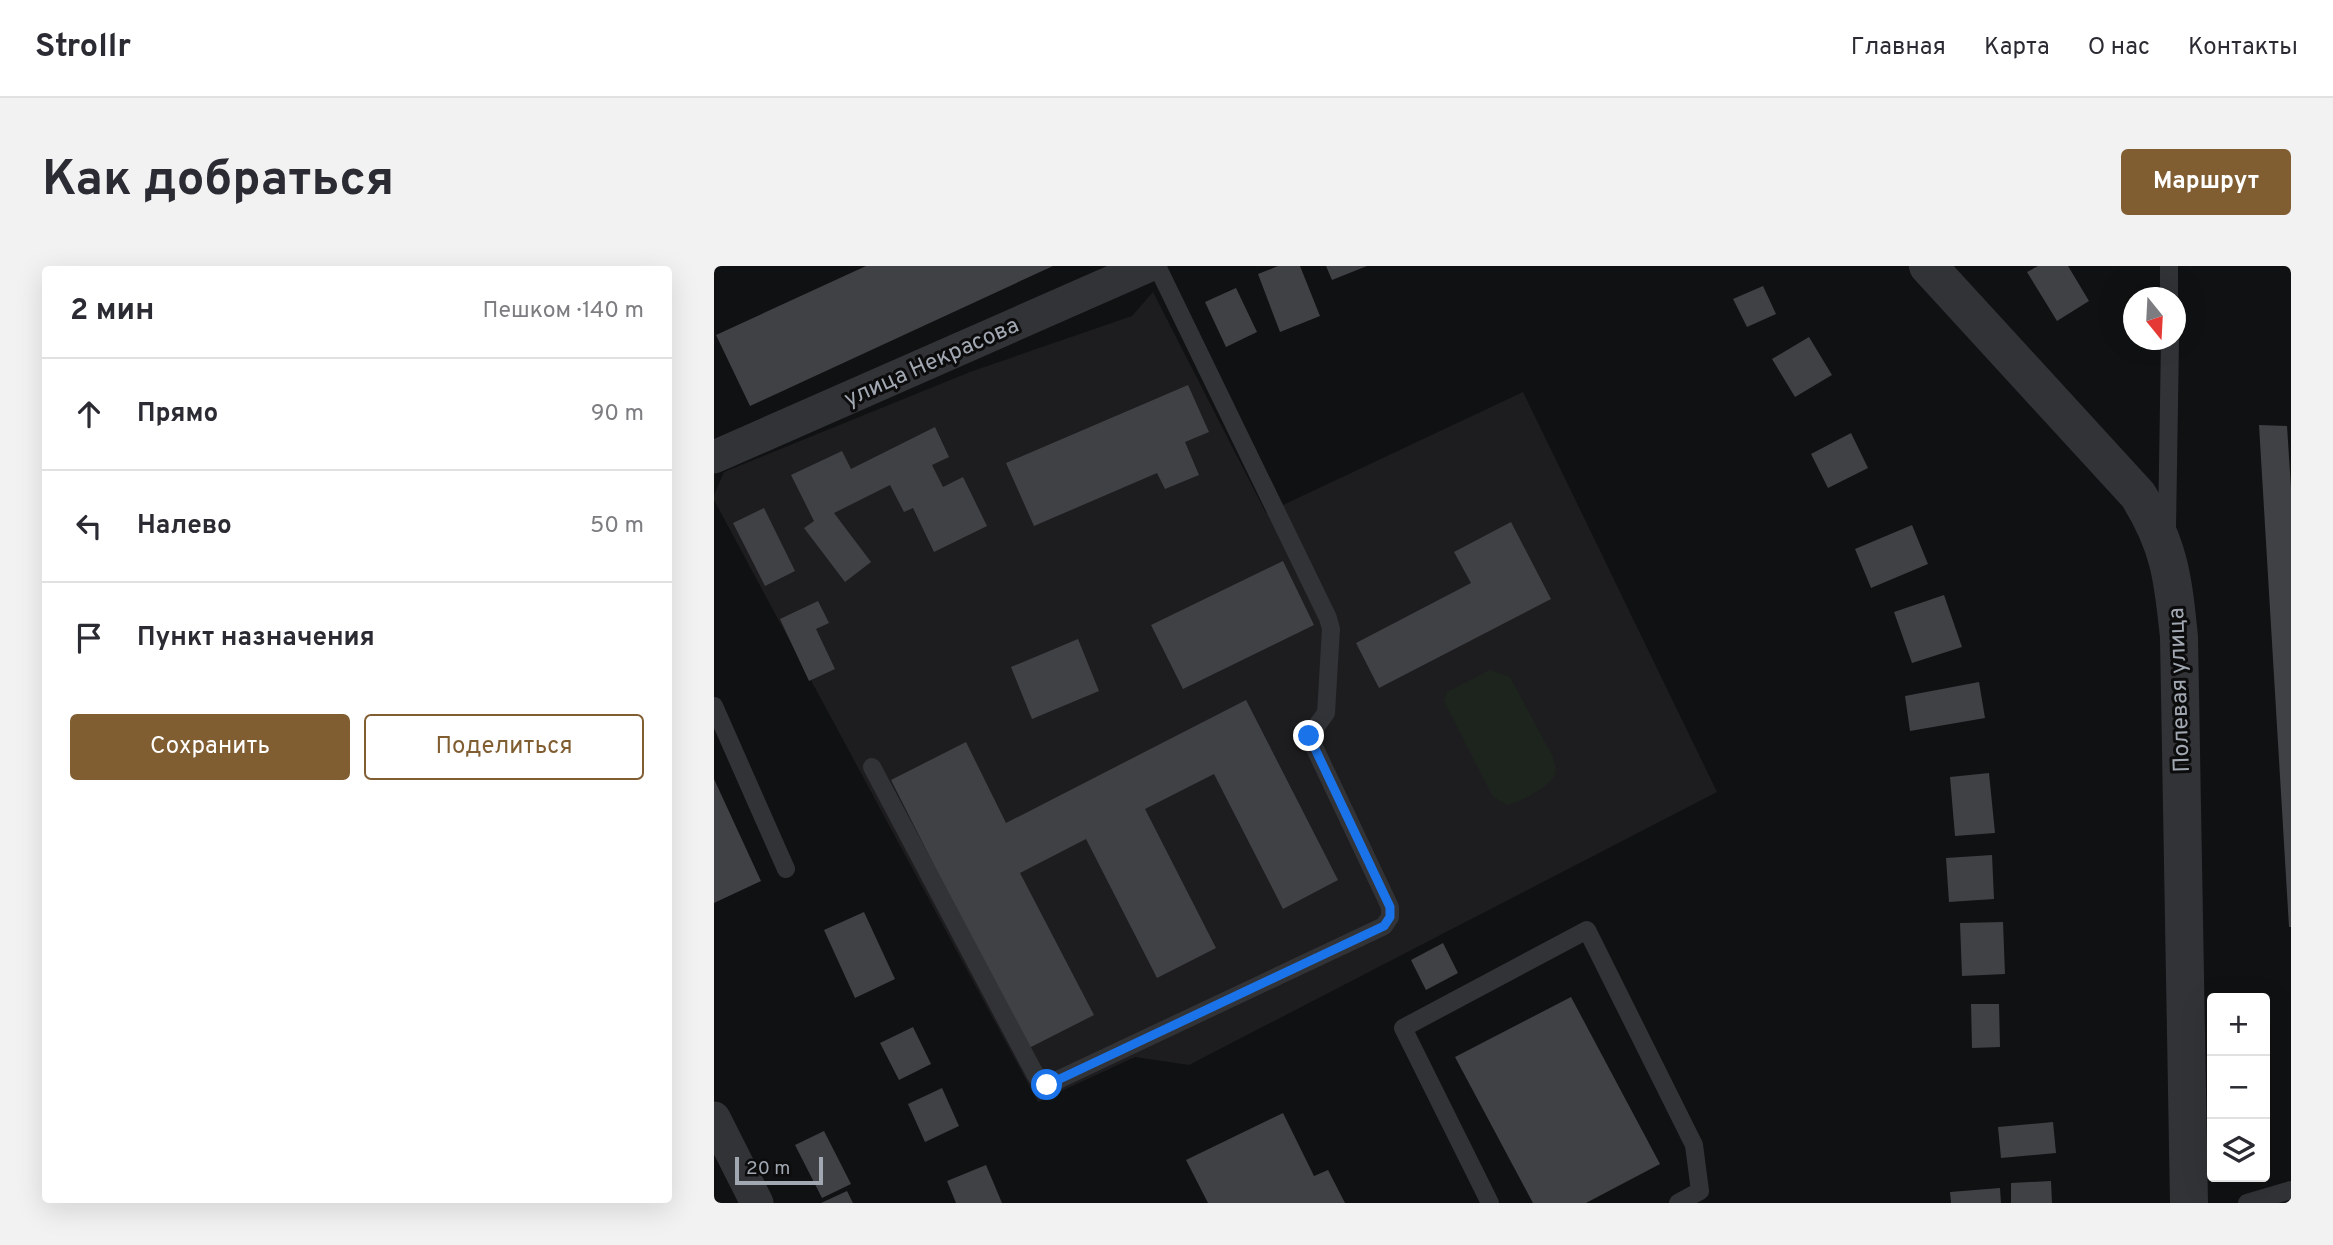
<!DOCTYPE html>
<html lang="ru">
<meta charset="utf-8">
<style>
body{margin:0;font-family:Overpass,sans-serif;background:#f2f2f3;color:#2b2b33}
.controls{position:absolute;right:21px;bottom:21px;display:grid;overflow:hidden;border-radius:7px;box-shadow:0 7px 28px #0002}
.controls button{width:63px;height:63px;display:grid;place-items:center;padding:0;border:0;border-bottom:2px solid #e1e1e2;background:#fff;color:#2b2b33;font:35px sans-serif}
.compass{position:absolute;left:1409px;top:21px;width:63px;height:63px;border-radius:50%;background:#fff;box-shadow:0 7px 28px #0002;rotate:162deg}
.scale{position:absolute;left:21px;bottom:18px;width:88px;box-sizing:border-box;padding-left:7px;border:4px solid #a2a8b2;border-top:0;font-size:19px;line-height:24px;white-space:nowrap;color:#a2a8b2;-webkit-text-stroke:5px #0c0c0d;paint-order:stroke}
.stop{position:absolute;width:21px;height:21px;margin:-16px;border:5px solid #1a73e8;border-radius:50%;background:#fff}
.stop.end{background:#1a73e8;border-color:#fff;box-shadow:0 2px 7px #0008}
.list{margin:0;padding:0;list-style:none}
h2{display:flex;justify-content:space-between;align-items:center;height:91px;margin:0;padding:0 28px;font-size:30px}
h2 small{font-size:23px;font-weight:400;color:#7c7c81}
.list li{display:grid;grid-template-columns:46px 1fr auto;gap:21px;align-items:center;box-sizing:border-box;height:112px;padding:0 28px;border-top:2px solid #e1e1e2}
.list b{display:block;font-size:26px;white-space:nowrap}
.list em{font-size:23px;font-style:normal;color:#7c7c81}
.actions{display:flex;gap:14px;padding:21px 28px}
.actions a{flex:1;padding:16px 0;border:2px solid #815e32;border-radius:7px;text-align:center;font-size:24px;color:#815e32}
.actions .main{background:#815e32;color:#fff}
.icon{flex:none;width:38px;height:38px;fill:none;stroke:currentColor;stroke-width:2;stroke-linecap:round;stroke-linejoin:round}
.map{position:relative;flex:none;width:1577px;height:937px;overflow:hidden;border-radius:7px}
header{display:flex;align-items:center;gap:42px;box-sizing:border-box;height:98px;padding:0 35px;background:#fff;border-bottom:2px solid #e1e1e2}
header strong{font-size:33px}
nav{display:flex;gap:38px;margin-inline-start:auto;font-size:24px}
.intro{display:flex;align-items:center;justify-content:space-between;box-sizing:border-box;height:168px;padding:0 42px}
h1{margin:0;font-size:49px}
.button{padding:18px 32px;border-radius:7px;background:#815e32;color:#fff;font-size:24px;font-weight:700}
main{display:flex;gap:42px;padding:0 42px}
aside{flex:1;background:#fff;border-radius:7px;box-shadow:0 7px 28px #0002}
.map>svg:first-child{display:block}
.built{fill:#1d1d1f}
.green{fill:#1d241d}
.building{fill:#404145}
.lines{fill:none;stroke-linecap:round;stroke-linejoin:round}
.service{stroke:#323337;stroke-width:18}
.minor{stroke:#323337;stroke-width:33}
.tertiary{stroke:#323337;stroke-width:38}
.route{stroke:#1a73e8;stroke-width:9}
.labels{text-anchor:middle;stroke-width:6;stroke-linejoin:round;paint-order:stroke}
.street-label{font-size:23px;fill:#a2a8b2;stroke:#0c0c0d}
</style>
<header>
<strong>Strollr</strong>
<nav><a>Главная</a><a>Карта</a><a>О нас</a><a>Контакты</a></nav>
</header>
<div class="intro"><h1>Как добраться</h1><a class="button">Маршрут</a></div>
<main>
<aside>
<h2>2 мин<small>Пешком · 140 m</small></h2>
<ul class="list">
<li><svg class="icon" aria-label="ahead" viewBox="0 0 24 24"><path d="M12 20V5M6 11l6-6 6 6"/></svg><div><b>Прямо</b></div><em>90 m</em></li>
<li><svg class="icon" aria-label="left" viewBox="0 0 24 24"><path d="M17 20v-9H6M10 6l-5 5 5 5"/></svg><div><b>Налево</b></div><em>50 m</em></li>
<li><svg class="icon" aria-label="arrive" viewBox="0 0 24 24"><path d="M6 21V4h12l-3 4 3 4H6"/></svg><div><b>Пункт назначения</b></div></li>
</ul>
<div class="actions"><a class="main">Сохранить</a><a>Поделиться</a></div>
</aside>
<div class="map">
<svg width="1577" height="937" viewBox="0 0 1577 937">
<rect width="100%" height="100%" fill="#101112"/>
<!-- built -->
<path class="built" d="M 439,26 L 552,247 L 809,126 L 1003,526 L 475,799 L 421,791 L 324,836 L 0,234 L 0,229 L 10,206 L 256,106 L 418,50 Z"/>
<!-- green -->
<path class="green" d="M 776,404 L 796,411 L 839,491 C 840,497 843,502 841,508 C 836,521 807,535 794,539 L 779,531 L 730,435 L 733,426 Z"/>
<!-- building -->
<path class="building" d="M 152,0 L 339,0 L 36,140 L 2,69 Z
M 564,0 L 586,0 L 606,50 L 566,66 L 544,8 Z
M 612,0 L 653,0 L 618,14 Z
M 1324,0 L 1354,0 L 1375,35 L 1343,55 L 1313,6 Z
M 1049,20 L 1062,48 L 1033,61 L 1019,33 Z
M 522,22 L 543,66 L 512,81 L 491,36 Z
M 1095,71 L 1118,109 L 1081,131 L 1058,93 Z
M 474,119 L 495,166 L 471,176 L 485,209 L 451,223 L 443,207 L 320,260 L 292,197 Z
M 1545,159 L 1573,160 L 1577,222 L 1577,661 L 1575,661 Z
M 221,161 L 235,191 L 218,199 L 229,221 L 249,211 L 273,260 L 220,286 L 199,242 L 190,246 L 176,219 L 120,247 L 157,296 L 131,316 L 90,262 L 100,255 L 77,209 L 128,185 L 137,203 Z
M 1137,167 L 1154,202 L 1114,222 L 1097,188 Z
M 50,242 L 81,305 L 51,320 L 19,257 Z
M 797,256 L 837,333 L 665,422 L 642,377 L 757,317 L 740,286 Z
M 1198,259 L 1214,298 L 1157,322 L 1141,283 Z
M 569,295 L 600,359 L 469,423 L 437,359 Z
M 1230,329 L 1248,381 L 1198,397 L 1180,346 Z
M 104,335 L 115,357 L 102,363 L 121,403 L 95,415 L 66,353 Z
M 364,373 L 385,425 L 318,453 L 297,401 Z
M 1265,416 L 1271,452 L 1196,465 L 1191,430 Z
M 532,434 L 624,614 L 569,643 L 500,508 L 431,543 L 502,682 L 443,712 L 372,573 L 306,607 L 380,749 L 313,783 L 177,514 L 252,476 L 292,557 Z
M 1275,507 L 1281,567 L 1241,570 L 1236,511 Z
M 0,513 L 47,615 L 0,637 Z
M 1278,589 L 1280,633 L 1235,636 L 1232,592 Z
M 150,646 L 181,713 L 141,732 L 110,664 Z
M 1289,656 L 1291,708 L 1248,710 L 1246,657 Z
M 729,677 L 744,707 L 712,724 L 697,694 Z
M 857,731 L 946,898 L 872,937 L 819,937 L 741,791 Z
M 1257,738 L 1285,738 L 1286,781 L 1258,782 Z
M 199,761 L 217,798 L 185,814 L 166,777 Z
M 228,822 L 245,860 L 211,876 L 194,838 Z
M 569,847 L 600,910 L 614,904 L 631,937 L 494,937 L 472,894 Z
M 1339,856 L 1342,887 L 1287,892 L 1284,861 Z
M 110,865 L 137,918 L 108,932 L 81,879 Z
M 272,899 L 288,937 L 242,937 L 233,915 Z
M 1337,915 L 1338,937 L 1297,937 L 1297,917 Z
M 1286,922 L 1287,937 L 1237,937 L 1236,926 Z
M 133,925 L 139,937 L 107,937 Z"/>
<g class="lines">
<!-- service -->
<path class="service" d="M 1455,0 L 1455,32
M 1453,263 L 1456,74
M 0,440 L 72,603
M 158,501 L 321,808 L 327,817 L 333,819 L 670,660 L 676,651 L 676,641 L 595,470 L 612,447 L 617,363 L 614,352 L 443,0
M 776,937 L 689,762 L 873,664 L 980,879 L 986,925 L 964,937
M 1533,937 L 1577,924"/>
<!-- minor -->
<path class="minor" d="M 0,191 L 434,0
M 0,852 L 43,937"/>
<!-- tertiary -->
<path class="tertiary" d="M 1214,0 L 1424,229 C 1456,280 1459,313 1465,371 L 1475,937"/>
</g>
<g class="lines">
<!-- route -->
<path class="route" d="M 333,819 L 670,660 L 676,651 L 676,641 L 595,470"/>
</g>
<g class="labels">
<!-- street labels -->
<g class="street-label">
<text transform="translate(217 95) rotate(-24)" y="8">улица Некрасова</text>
<text transform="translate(1464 424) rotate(-92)" y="8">Полевая улица</text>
</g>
</g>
</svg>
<div class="controls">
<button>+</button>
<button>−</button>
<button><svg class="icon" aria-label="layers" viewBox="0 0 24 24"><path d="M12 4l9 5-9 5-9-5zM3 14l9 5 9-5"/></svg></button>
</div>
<svg class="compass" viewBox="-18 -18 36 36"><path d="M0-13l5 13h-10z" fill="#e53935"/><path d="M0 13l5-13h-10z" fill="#7c7c81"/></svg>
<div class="scale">20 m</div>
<div class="stop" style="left:333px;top:819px"></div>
<div class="stop end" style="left:595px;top:470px"></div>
</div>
</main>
